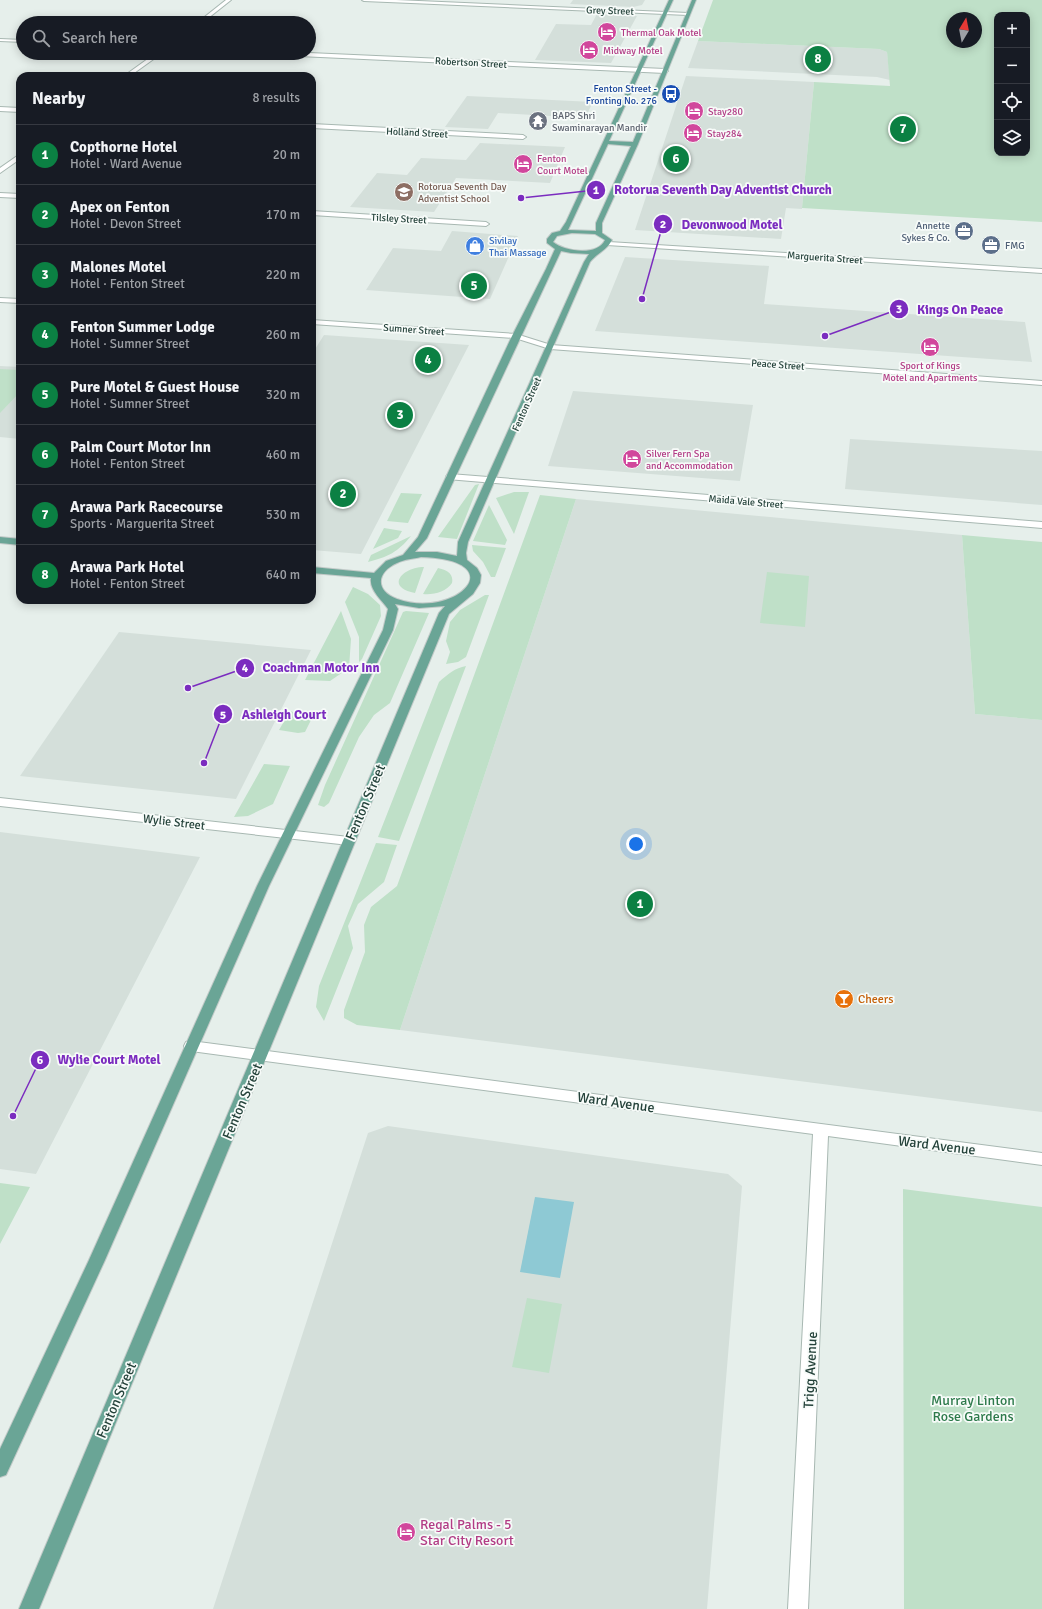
<!DOCTYPE html>
<meta charset="utf-8">
<style>
body{margin:0;font-family:Signika,sans-serif;background:#242831;color:#f1f3f6}
.controls{position:absolute;right:12px;top:12px;display:grid;overflow:hidden;border-radius:8px;box-shadow:0 2px 10px #0003}
.controls button{width:36px;height:36px;display:grid;place-items:center;padding:0;border:0;border-bottom:1px solid #363941;background:#171b24;color:#f1f3f6;font:20px sans-serif}
.compass{position:absolute;left:946px;top:12px;width:36px;height:36px;border-radius:50%;background:#171b24;box-shadow:0 2px 10px #0003;rotate:10deg}
.you{position:absolute;left:636px;top:844px;width:14px;height:14px;margin:-10px;border:3px solid #fff;border-radius:50%;background:#1a73e8;box-shadow:0 0 0 6px #1a73e833}
.badge{display:grid;place-items:center;width:26px;height:26px;border-radius:50%;background:#0b8043;color:#fff;font-size:13px;font-weight:700}
.pin{position:absolute;translate:-50% -50%;border:2px solid #fff;box-shadow:0 1px 4px #0006}
.list{margin:0;padding:0;list-style:none}
h2{display:flex;justify-content:space-between;align-items:center;height:52px;margin:0;padding:0 16px;font-size:17px}
h2 small{font-size:13px;font-weight:400;color:#9ea1a6}
.list li{display:grid;grid-template-columns:26px 1fr auto;gap:12px;align-items:center;box-sizing:border-box;height:60px;padding:0 16px;border-top:1px solid #363941}
.list b{display:block;font-size:15px;white-space:nowrap}
.list p{margin:0;font-size:13px;white-space:nowrap;color:#9ea1a6}
.list em{font-size:13px;font-style:normal;color:#9ea1a6}
.icon{flex:none;width:22px;height:22px;fill:none;stroke:currentColor;stroke-width:2;stroke-linecap:round;stroke-linejoin:round}
.map{position:relative;flex:none;width:1042px;height:1609px;overflow:hidden}
.search{position:absolute;background:#171b24;box-shadow:0 2px 10px #0003;left:16px;top:16px;width:300px;height:44px;display:flex;align-items:center;gap:10px;box-sizing:border-box;padding:0 14px;border-radius:22px;color:#9ea1a6;font-size:15px}
.panel{position:absolute;background:#171b24;box-shadow:0 2px 10px #0003;left:16px;top:72px;width:300px;height:532px;border-radius:12px}
.map>svg:first-child{display:block}
.built{fill:#d4dfda}
.green{fill:#bfe0c8;fill-rule:evenodd}
.water{fill:#8ec9d4}
.lines{fill:none;stroke-linecap:round;stroke-linejoin:round}
.minor-casing{stroke:#a8b8b2;stroke-width:2}
.major-casing{stroke:#c2cac8;stroke-width:2}
.minor{fill:#fff;fill-rule:evenodd}
.major{fill:#6aa596;fill-rule:evenodd}
.labels{text-anchor:middle;stroke-width:3.5;stroke-linejoin:round;paint-order:stroke}
.far-street-label{font-size:10px;fill:#24423a;stroke:#f7fbf9}
.far-hotel-label{font-size:10px;fill:#b23c85;stroke:#f7fbf9;text-anchor:start}
.far-transit-label{font-size:10px;fill:#164399;stroke:#f7fbf9;text-anchor:end}
.far-worship-label{font-size:10px;fill:#5b616d;stroke:#f7fbf9;text-anchor:start}
.far-education-label{font-size:10px;fill:#785e54;stroke:#f7fbf9;text-anchor:start}
.far-service-label{font-size:10px;fill:#4e5e75;stroke:#f7fbf9;text-anchor:end}
.far-shop-label{font-size:10px;fill:#366cbe;stroke:#f7fbf9;text-anchor:start}
.street-label{font-size:12px;fill:#24423a;stroke:#f7fbf9}
.food-label{font-size:12px;fill:#c56008;stroke:#f7fbf9;text-anchor:start}
.near-street-label{font-size:14px;fill:#24423a;stroke:#f7fbf9}
.near-park-label{font-size:14px;fill:#2d7a4b;stroke:#f7fbf9}
.near-hotel-label{font-size:14px;fill:#b23c85;stroke:#f7fbf9;text-anchor:start}
.leader{fill:none;stroke:#7b2cbf;stroke-width:1.5}
.callout-dot{fill:#7b2cbf;stroke:#f7fbf9;stroke-width:1.5}
.mark-label{font-size:12px;text-anchor:middle;font-weight:bold;fill:#fff}
.callout-label{font-size:13px;text-anchor:middle;font-weight:bold;fill:#7b2cbf;stroke:#f7fbf9;stroke-width:3.5;stroke-linejoin:round;paint-order:stroke}
</style>
<div class="map">
<svg width="1042" height="1609" viewBox="0 0 1042 1609">
<rect width="100%" height="100%" fill="#e6efeb"/>
<!-- built -->
<path class="built" d="M 573,0 L 645,0 L 642,5 L 633,7 L 570,4 Z
M 597,14 L 637,16 L 611,63 L 535,60 L 556,24 L 591,25 Z
M 698,41 L 879,49 L 887,52 L 890,80 L 877,77 L 688,68 Z
M 686,76 L 814,82 L 802,208 L 802,209 L 786,208 L 781,239 L 635,230 Z
M 467,96 L 511,98 L 593,102 L 585,118 L 498,113 L 488,129 L 445,127 Z
M 480,143 L 565,147 L 550,183 L 456,178 L 434,212 L 350,207 L 377,173 L 407,175 L 421,158 L 466,160 Z
M 452,231 L 518,236 L 490,299 L 366,290 L 393,248 L 441,251 Z
M 625,257 L 769,266 L 764,304 L 1025,322 L 1032,362 L 595,331 Z
M 324,335 L 469,345 L 361,554 L 312,550 L 312,354 Z
M 0,366 L 20,367 L 20,439 L 0,437 Z
M 573,391 L 753,405 L 740,481 L 548,466 Z
M 850,439 L 1042,451 L 1042,505 L 845,489 Z
M 576,499 L 962,535 L 975,714 L 1042,720 L 1042,1112 L 400,1030 Z
M 119,632 L 311,650 L 236,799 L 20,776 Z
M 0,832 L 200,857 L 36,1174 L 0,1169 Z
M 388,1126 L 728,1174 L 742,1186 L 707,1609 L 213,1609 L 368,1133 Z"/>
<!-- green -->
<path class="green" d="M 713,0 L 1042,0 L 1042,222 L 802,208 L 814,82 L 890,86 L 887,52 L 879,49 L 698,41 ZM 997,15 L 1027,15 L 1027,153 L 997,153 ZM 952,18 L 976,18 L 976,42 L 952,42 Z
M 0,369 L 20,370 L 20,392 L 0,413 Z
M 479,484 L 457,539 L 438,537 L 475,485 Z
M 514,492 L 529,492 L 514,534 L 496,498 Z
M 401,493 L 422,494 L 408,523 L 387,521 Z
M 540,495 L 576,499 L 400,1030 L 357,1025 L 344,1018 L 344,1010 L 365,952 L 364,925 L 371,907 L 397,886 Z
M 489,505 L 507,540 L 505,545 L 473,541 Z
M 384,528 L 402,531 L 398,538 L 373,549 Z
M 962,535 L 1042,542 L 1042,720 L 975,714 Z
M 411,536 C 398,552 388,557 368,562 L 371,555 Z
M 472,545 L 506,548 L 495,577 L 491,577 L 483,562 L 473,551 Z
M 424,567 L 415,593 C 384,587 403,567 424,567 Z
M 438,568 C 446,570 454,573 452,583 C 446,592 434,595 423,594 Z
M 767,572 L 809,576 L 805,627 L 760,623 Z
M 353,587 L 368,594 L 380,605 L 381,616 L 362,659 L 359,662 L 359,637 L 345,602 Z
M 485,595 L 489,595 L 466,657 L 458,662 L 446,664 L 450,652 L 446,641 L 450,622 L 460,610 Z
M 341,611 L 351,639 L 349,668 L 330,681 L 305,680 Z
M 406,611 L 429,613 L 390,703 L 374,715 L 359,737 L 329,803 L 324,807 L 318,805 L 325,785 L 403,612 Z
M 466,666 L 399,841 L 378,837 L 439,682 C 448,674 455,668 466,666 Z
M 290,711 L 312,718 L 305,732 L 298,733 L 279,730 Z
M 264,764 L 290,766 L 273,804 L 248,816 L 234,817 Z
M 376,843 L 397,845 L 384,882 L 358,904 L 348,926 L 353,948 L 324,1021 L 316,1007 L 319,986 Z
M 0,1183 L 30,1187 L 0,1244 Z
M 903,1189 L 1042,1207 L 1042,1609 L 904,1609 Z
M 527,1298 L 562,1304 L 549,1373 L 512,1367 Z"/>
<!-- water -->
<path class="water" d="M 535,1197 L 574,1202 L 560,1278 L 520,1272 Z"/>
<g class="lines">
<!-- minor casing -->
<g class="minor-casing">
<path id="minor" d="M 226,0 L 231,0 L 202,23 L 197,23 Z
M 362,0 L 396,0 L 688,13 L 690,14 L 688,15 L 364,1 Z
M 0,39 L 23,40 L 23,42 L 0,41 Z
M 156,53 L 162,53 L 130,76 L 124,76 Z
M 274,53 L 309,53 L 665,69 L 668,71 L 665,73 L 277,55 Z
M 0,107 L 20,108 L 20,112 L 0,111 Z
M 312,124 L 523,135 L 526,137 L 523,139 L 312,128 Z
M 20,154 L 20,159 L 0,173 L 0,168 Z
M 0,193 L 20,194 L 20,198 L 0,197 Z
M 312,211 L 486,222 L 489,224 L 486,226 L 312,215 Z
M 609,242 L 1042,269 L 1042,273 L 607,245 L 607,243 Z
M 0,298 L 20,299 L 20,303 L 0,302 Z
M 312,320 L 516,334 L 551,345 L 1042,381 L 1042,385 L 550,349 L 515,338 L 312,324 Z
M 450,474 L 1042,522 L 1042,528 L 447,479 L 446,477 L 447,475 Z
M 0,798 L 349,837 L 353,838 L 355,841 L 353,844 L 349,845 L 0,806 Z
M 191,1041 L 1042,1153 L 1042,1165 L 828,1136 L 808,1609 L 788,1609 L 813,1134 L 191,1051 L 186,1050 L 184,1046 L 186,1042 Z"/>
</g>
<!-- major casing -->
<g class="major-casing">
<path id="major" d="M 669,0 L 673,0 L 609,141 L 633,142 L 692,0 L 696,0 L 638,144 L 602,223 L 602,233 L 612,240 C 607,250 597,253 590,262 L 468,542 L 466,553 L 467,560 L 477,568 L 481,575 L 480,583 L 473,594 L 449,614 L 39,1609 L 19,1609 L 439,613 L 445,606 L 419,608 L 395,604 L 398,609 L 393,630 L 269,886 L 105,1260 L 6,1475 L 0,1477 L 0,1449 L 89,1260 L 257,886 L 383,630 L 388,609 C 382,600 369,590 371,578 L 312,573 L 312,567 L 374,573 L 386,561 L 403,555 L 418,537 L 512,336 L 546,269 L 555,249 L 547,243 L 547,239 L 552,233 L 560,231 L 566,222 ZM 608,144 L 631,146 L 596,223 L 596,231 L 568,230 ZM 572,233 L 595,234 L 605,240 C 597,257 564,251 553,242 L 557,236 ZM 561,251 L 571,253 L 589,254 L 584,262 L 458,542 L 457,556 L 437,552 L 415,552 L 427,538 ZM 421,557 C 515,560 456,620 397,599 C 374,590 377,572 397,563 C 405,559 413,559 421,557 Z
M 0,537 L 20,539 L 20,545 L 0,543 Z"/>
</g>
<!-- minor -->
<use href="#minor" class="minor"/>
<!-- major -->
<use href="#major" class="major"/>
</g>
<!-- icons -->
<defs>
<g id="hotel-disc" transform="scale(1)"><circle r="9.5" fill="#d1479c" stroke="#f7fbf9"/><path d="M-6-4.5h1.5V1H6V5H4.5V3h-9V5H-6ZM-4 0a1.8 1.8 0 1 1 3.6 0ZM.5 0V-2.5h3Q6-2.5 6 0Z" fill="#fff"/></g>
<g id="bus-disc" transform="scale(1)"><circle r="9.5" fill="#1a4fb4" stroke="#f7fbf9"/><path d="M-5-6H5V4H4V6H2V4H-2V6H-4V4H-5ZM-3.5-4V0h7V-4ZM-3.5 1.2v1.5H-2V1.2ZM2 1.2v1.5H3.5V1.2Z" fill="#fff"/></g>
<g id="temple-disc" transform="scale(1)"><circle r="9.5" fill="#6b7280" stroke="#f7fbf9"/><path d="M0-6L5-2H3V0L6.5 2.5H4V6H1.5V3h-3V6H-4V2.5H-6.5L-3 0V-2H-5Z" fill="#fff"/></g>
<g id="school-disc" transform="scale(1)"><circle r="9.5" fill="#8d6e63" stroke="#f7fbf9"/><path d="M0-5L7-2L0 1L-7-2ZM-4 1L0 2.5L4 1V4Q0 6-4 4Z" fill="#fff"/></g>
<g id="office-disc" transform="scale(1)"><circle r="9.5" fill="#5c6f8a" stroke="#f7fbf9"/><path d="M-6-3h4V-5.5h4V-3h4V5H-6ZM-1-4.5V-3h2v-1.5ZM-6 0V1H6V0Z" fill="#fff"/></g>
<g id="shop-disc" transform="scale(1)"><circle r="9.5" fill="#3f7fe0" stroke="#f7fbf9"/><path d="M-5-2.5h2.3a2.7 3.5 0 0 1 5.4 0H5L5.5 6h-11ZM-1.5-2.5h3a1.5 2.3 0 0 0-3 0Z" fill="#fff"/></g>
<g id="bar-disc" transform="scale(1)"><circle r="9.5" fill="#e8710a" stroke="#f7fbf9"/><path d="M-6-5H6L.8 .8V4.5H3.5V6h-7V4.5H-.8V.8Z" fill="#fff"/></g>
</defs>
<g fill-rule="evenodd">
<use href="#hotel-disc" x="607" y="32"/>
<use href="#hotel-disc" x="589" y="50"/>
<use href="#bus-disc" x="671" y="94"/>
<use href="#hotel-disc" x="694" y="111"/>
<use href="#temple-disc" x="538" y="121"/>
<use href="#hotel-disc" x="693" y="133"/>
<use href="#hotel-disc" x="523" y="164"/>
<use href="#school-disc" x="404" y="192"/>
<use href="#office-disc" x="964" y="231"/>
<use href="#office-disc" x="991" y="245"/>
<use href="#shop-disc" x="475" y="246"/>
<use href="#hotel-disc" x="930" y="347"/>
<use href="#hotel-disc" x="632" y="459"/>
<use href="#bar-disc" x="844" y="999"/>
<use href="#hotel-disc" x="406" y="1532"/>
</g>
<g class="labels">
<!-- far-street labels -->
<g class="far-street-label">
<text transform="translate(610 10) rotate(2)" y="4">Grey Street</text>
<text transform="translate(471 62) rotate(3)" y="4">Robertson Street</text>
<text transform="translate(417 132) rotate(3)" y="4">Holland Street</text>
<text transform="translate(399 218) rotate(3)" y="4">Tilsley Street</text>
<text transform="translate(825 257) rotate(4)" y="4">Marguerita Street</text>
<text transform="translate(414 329) rotate(4)" y="4">Sumner Street</text>
<text transform="translate(778 364) rotate(4)" y="4">Peace Street</text>
<text transform="translate(526 404) rotate(-66)" y="4">Fenton Street</text>
<text transform="translate(746 501) rotate(5)" y="4">Maida Vale Street</text>
</g>
<!-- far-hotel labels -->
<g class="far-hotel-label">
<text x="621" y="36">Thermal Oak Motel</text>
<text x="603" y="54">Midway Motel</text>
<text x="708" y="115">Stay280</text>
<text x="707" y="137">Stay284</text>
<text x="537" y="162">Fenton<tspan x="537" dy="12">Court Motel</tspan></text>
<text x="930" y="369" text-anchor="middle">Sport of Kings<tspan x="930" dy="12">Motel and Apartments</tspan></text>
<text x="646" y="457">Silver Fern Spa<tspan x="646" dy="12">and Accommodation</tspan></text>
</g>
<!-- far-transit labels -->
<g class="far-transit-label">
<text x="657" y="92">Fenton Street -<tspan x="657" dy="12">Fronting No. 276</tspan></text>
</g>
<!-- far-worship labels -->
<g class="far-worship-label">
<text x="552" y="119">BAPS Shri<tspan x="552" dy="12">Swaminarayan Mandir</tspan></text>
</g>
<!-- far-education labels -->
<g class="far-education-label">
<text x="418" y="190">Rotorua Seventh Day<tspan x="418" dy="12">Adventist School</tspan></text>
</g>
<!-- far-service labels -->
<g class="far-service-label">
<text x="950" y="229">Annette<tspan x="950" dy="12">Sykes &amp; Co.</tspan></text>
<text x="1005" y="249" text-anchor="start">FMG</text>
</g>
<!-- far-shop labels -->
<g class="far-shop-label">
<text x="489" y="244">Sivilay<tspan x="489" dy="12">Thai Massage</tspan></text>
</g>
<!-- street labels -->
<g class="street-label">
<text transform="translate(174 822) rotate(7)" y="4">Wylie Street</text>
</g>
<!-- food labels -->
<g class="food-label">
<text x="858" y="1003">Cheers</text>
</g>
<!-- near-street labels -->
<g class="near-street-label">
<text transform="translate(365 802) rotate(-67)" y="5">Fenton Street</text>
<text transform="translate(242 1101) rotate(-67)" y="5">Fenton Street</text>
<text transform="translate(616 1102) rotate(8)" y="5">Ward Avenue</text>
<text transform="translate(937 1145) rotate(7)" y="5">Ward Avenue</text>
<text transform="translate(810 1370) rotate(-87)" y="5">Trigg Avenue</text>
<text transform="translate(116 1400) rotate(-67)" y="5">Fenton Street</text>
</g>
<!-- near-park labels -->
<g class="near-park-label">
<text x="973" y="1405">Murray Linton<tspan x="973" dy="16">Rose Gardens</tspan></text>
</g>
<!-- near-hotel labels -->
<g class="near-hotel-label">
<text x="420" y="1529">Regal Palms - 5<tspan x="420" dy="16">Star City Resort</tspan></text>
</g>
</g>
<!-- callouts -->
<path class="leader" d="M521 198L596 190M642 299L663 224M825 336L899 309M188 688L245 668M204 763L223 714M13 1116L40 1060"/>
<g class="callout-dot">
<circle cx="521" cy="198" r="4"/>
<circle cx="642" cy="299" r="4"/>
<circle cx="825" cy="336" r="4"/>
<circle cx="188" cy="688" r="4"/>
<circle cx="204" cy="763" r="4"/>
<circle cx="13" cy="1116" r="4"/>
<circle cx="596" cy="190" r="10"/>
<circle cx="663" cy="224" r="10"/>
<circle cx="899" cy="309" r="10"/>
<circle cx="245" cy="668" r="10"/>
<circle cx="223" cy="714" r="10"/>
<circle cx="40" cy="1060" r="10"/>
</g>
<g class="mark-label">
<text x="596" y="194">1</text>
<text x="663" y="228">2</text>
<text x="899" y="313">3</text>
<text x="245" y="672">4</text>
<text x="223" y="719">5</text>
<text x="40" y="1064">6</text>
</g>
<g class="callout-label">
<text x="723" y="194">Rotorua Seventh Day Adventist Church</text>
<text x="732" y="229">Devonwood Motel</text>
<text x="960" y="314">Kings On Peace</text>
<text x="321" y="672">Coachman Motor Inn</text>
<text x="284" y="719">Ashleigh Court</text>
<text x="109" y="1064">Wylie Court Motel</text>
</g>
</svg>
<div class="controls">
<button>+</button>
<button>−</button>
<button><svg class="icon" aria-label="locate" viewBox="0 0 24 24"><circle cx="12" cy="12" r="6"/><path d="M12 2v4M12 18v4M2 12h4M18 12h4"/></svg></button>
<button><svg class="icon" aria-label="layers" viewBox="0 0 24 24"><path d="M12 4l9 5-9 5-9-5zM3 14l9 5 9-5"/></svg></button>
</div>
<svg class="compass" viewBox="-18 -18 36 36"><path d="M0-13l5 13h-10z" fill="#e53935"/><path d="M0 13l5-13h-10z" fill="#9ea1a6"/></svg>
<div class="you"></div>
<div class="pin badge" style="left:640px;top:904px">1</div>
<div class="pin badge" style="left:343px;top:494px">2</div>
<div class="pin badge" style="left:400px;top:415px">3</div>
<div class="pin badge" style="left:428px;top:360px">4</div>
<div class="pin badge" style="left:474px;top:286px">5</div>
<div class="pin badge" style="left:676px;top:159px">6</div>
<div class="pin badge" style="left:903px;top:129px">7</div>
<div class="pin badge" style="left:818px;top:59px">8</div>
<div class="search"><svg class="icon" aria-label="search" viewBox="0 0 24 24"><circle cx="10" cy="10" r="6"/><path d="M15 15l6 6"/></svg>Search here</div>
<section class="panel">
<h2>Nearby<small>8 results</small></h2>
<ul class="list">
<li><span class="badge">1</span><div><b>Copthorne Hotel</b><p>Hotel · Ward Avenue</p></div><em>20 m</em></li>
<li><span class="badge">2</span><div><b>Apex on Fenton</b><p>Hotel · Devon Street</p></div><em>170 m</em></li>
<li><span class="badge">3</span><div><b>Malones Motel</b><p>Hotel · Fenton Street</p></div><em>220 m</em></li>
<li><span class="badge">4</span><div><b>Fenton Summer Lodge</b><p>Hotel · Sumner Street</p></div><em>260 m</em></li>
<li><span class="badge">5</span><div><b>Pure Motel &amp; Guest House</b><p>Hotel · Sumner Street</p></div><em>320 m</em></li>
<li><span class="badge">6</span><div><b>Palm Court Motor Inn</b><p>Hotel · Fenton Street</p></div><em>460 m</em></li>
<li><span class="badge">7</span><div><b>Arawa Park Racecourse</b><p>Sports · Marguerita Street</p></div><em>530 m</em></li>
<li><span class="badge">8</span><div><b>Arawa Park Hotel</b><p>Hotel · Fenton Street</p></div><em>640 m</em></li>
</ul>
</section>
</div>
